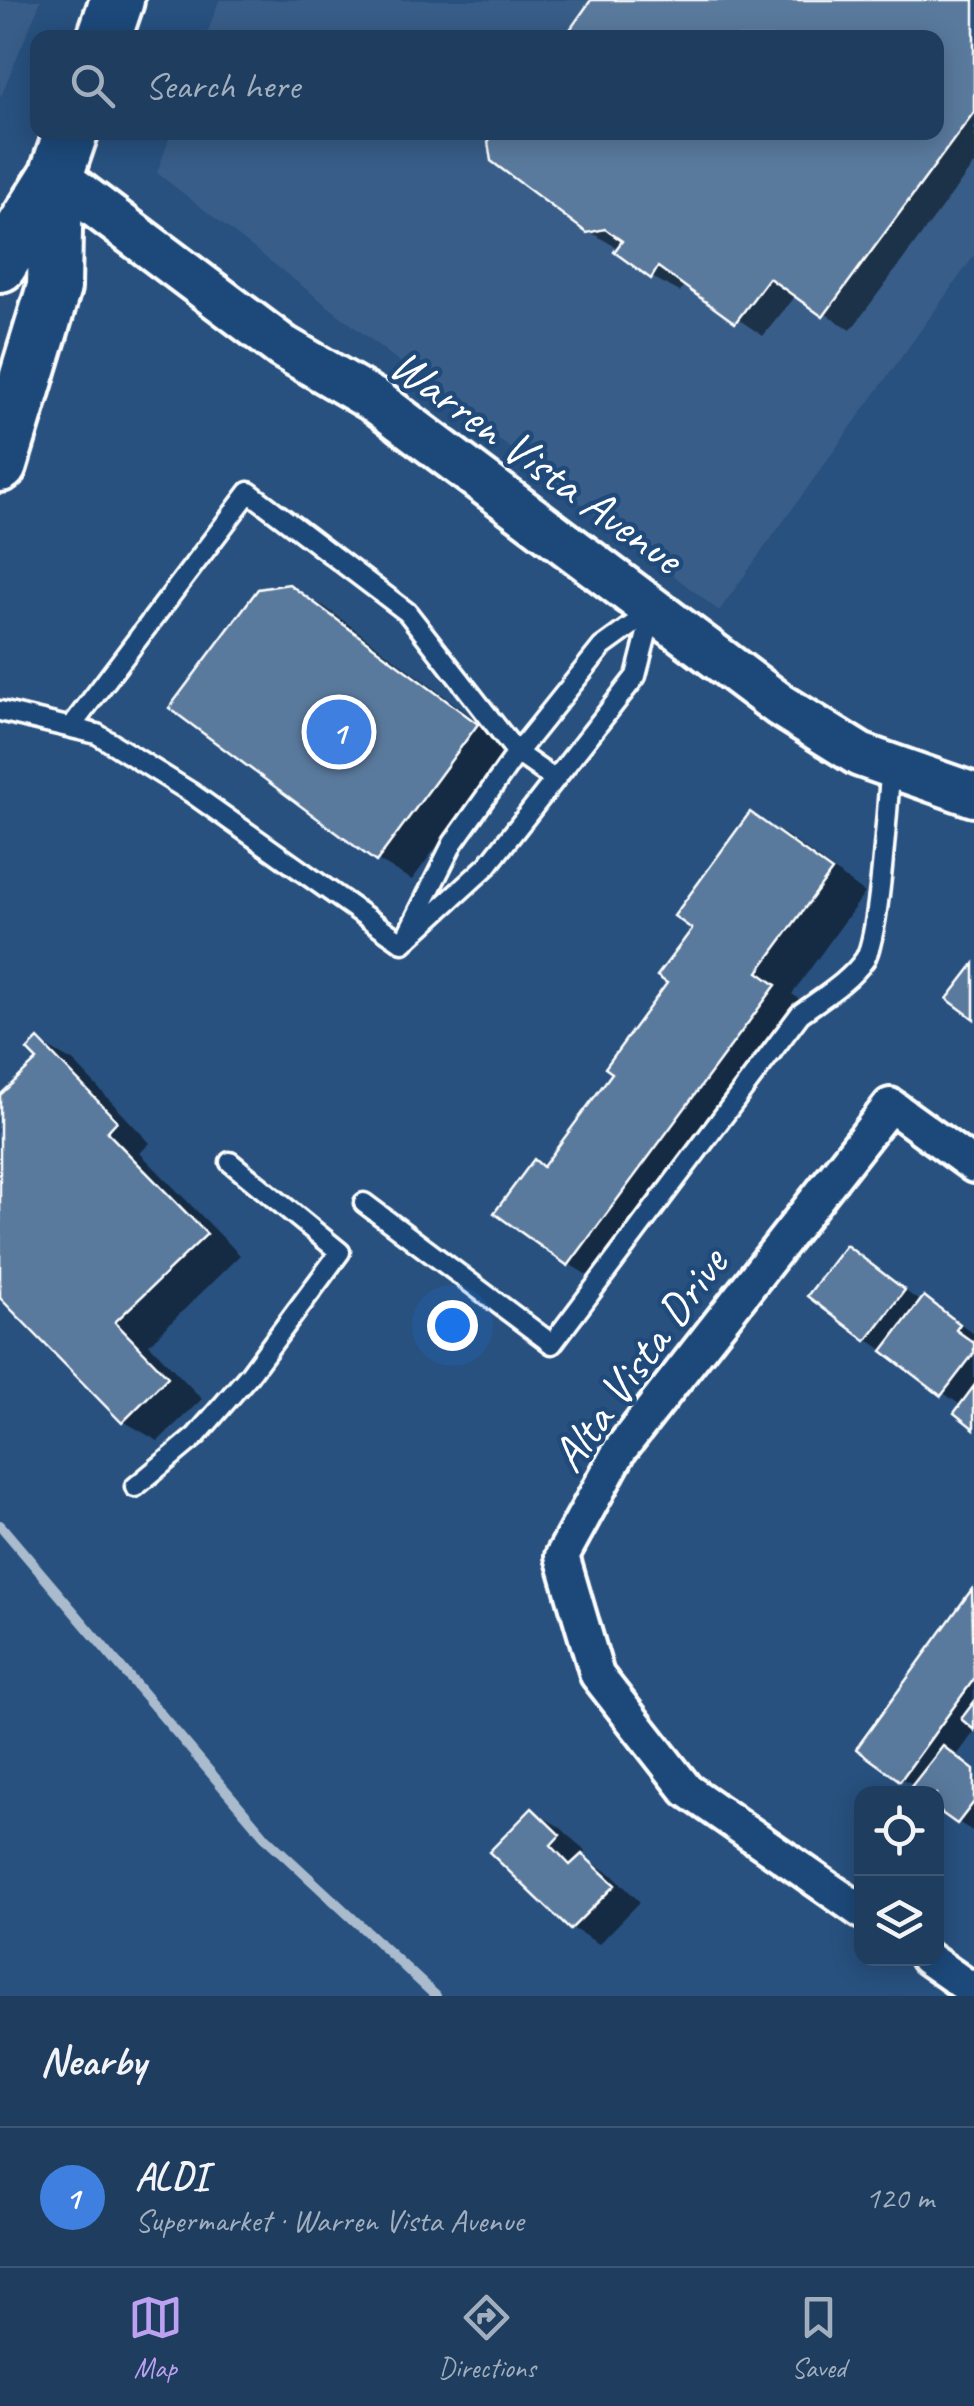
<!DOCTYPE html>
<meta charset="utf-8">
<style>
body{margin:0;font-family:Caveat,sans-serif;background:#2b4868;color:#f1f3f6}
.controls{position:absolute;right:30px;bottom:30px;display:grid;overflow:hidden;border-radius:20px;box-shadow:0 5px 25px #0003}
.controls button{width:90px;height:90px;display:grid;place-items:center;padding:0;border:0;border-bottom:2px solid #3c5674;background:#1e3d5f;color:#f1f3f6;font:50px sans-serif}
.you{position:absolute;left:452px;top:1325px;width:35px;height:35px;margin:-25px;border:8px solid #fff;border-radius:50%;background:#1a73e8;box-shadow:0 0 0 15px #1a73e833}
.badge{display:grid;place-items:center;width:65px;height:65px;border-radius:50%;background:#bca0f2;color:#fff;font-size:32px;font-weight:700}
.pin{position:absolute;translate:-50% -50%;border:5px solid #fff;box-shadow:0 2px 10px #0006}
.list{margin:0;padding:0;list-style:none}
h2{display:flex;justify-content:space-between;align-items:center;height:130px;margin:0;padding:0 40px;font-size:42px}
h2 small{font-size:32px;font-weight:400;color:#a1aebd}
.list li{display:grid;grid-template-columns:65px 1fr auto;gap:30px;align-items:center;box-sizing:border-box;height:140px;padding:0 40px;border-top:2px solid #3c5674}
.list b{display:block;font-size:38px;white-space:nowrap}
.list p{margin:0;font-size:32px;white-space:nowrap;color:#a1aebd}
.list em{font-size:32px;font-style:normal;color:#a1aebd}
.icon{flex:none;width:55px;height:55px;fill:none;stroke:currentColor;stroke-width:2;stroke-linecap:round;stroke-linejoin:round}
.map{position:relative;flex:none;width:974px;height:1996px;overflow:hidden}
.search{position:absolute;background:#1e3d5f;box-shadow:0 5px 25px #0003;left:30px;right:30px;top:30px;height:110px;display:flex;align-items:center;gap:25px;box-sizing:border-box;padding:0 35px;border-radius:20px;color:#a1aebd;font-size:38px}
.sheet{height:270px;background:#1e3d5f}
nav{display:flex;justify-content:space-around;align-items:center;box-sizing:border-box;height:140px;border-top:2px solid #3c5674;background:#1e3d5f;font-size:28px;color:#a1aebd}
nav a{display:grid;justify-items:center;gap:5px}
nav .on{color:#bca0f2}
.map>svg:first-child{display:block}
.built{fill:#375d88}
.shadow{fill:#0007}
.lines{fill:none;stroke-linecap:round;stroke-linejoin:round}
.stream{stroke:#aabbcd;stroke-width:10}
.building{fill:#5a7a9d;stroke:#fff;stroke-width:2.5}
.service-casing{stroke:#fff;stroke-width:25}
.minor-casing{stroke:#fff;stroke-width:40}
.tertiary-casing{stroke:#fff;stroke-width:50}
.primary-casing{stroke:#fff;stroke-width:60}
.service{stroke:#1f4a7a;stroke-width:18}
.minor{stroke:#1f4a7a;stroke-width:32}
.tertiary{stroke:#1f4a7a;stroke-width:42}
.primary{stroke:#1f4a7a;stroke-width:52}
.labels{text-anchor:middle;stroke-width:9;stroke-linejoin:round;paint-order:stroke}
.street-label{font-size:48px;fill:#fff;stroke:#1f4a7a}
</style>
<div class="map">
<svg width="974" height="1996" viewBox="0 0 974 1996">
<rect width="100%" height="100%" fill="#28517f"/>
<filter id="ink" filterUnits="userSpaceOnUse"><feTurbulence type="fractalNoise" baseFrequency=".01" numOctaves="2"/><feDisplacementMap in="SourceGraphic" scale="20" xChannelSelector="R" yChannelSelector="G"/><feConvolveMatrix kernelMatrix="1 2 1 2 8 2 1 2 1" color-interpolation-filters="sRGB"/></filter>
<g filter="url(#ink)">
<!-- built -->
<path class="built" d="M 0,0 L 41,0 L 0,98 Z
M 219,0 L 974,0 L 974,256 L 719,611 L 157,173 L 171,133 L 936,132 L 936,38 L 206,37 Z"/>
<!-- shadow -->
<path class="shadow" d="M 594,0 L 974,0 L 974,164 L 851,330 L 796,295 L 763,336 L 685,283 L 680,292 L 652,277 L 617,252 L 619,249 L 589,231 L 936,132 L 936,38 Z
M 289,587 L 325,607 L 511,746 L 412,880 L 377,860 Z
M 751,815 L 786,835 L 865,893 L 792,994 L 809,1006 L 604,1285 L 569,1264 L 498,1212 L 545,1169 L 615,1073 L 670,982 Z
M 39,1042 L 74,1062 L 150,1143 L 140,1153 L 240,1255 L 149,1344 L 202,1399 L 158,1441 L 123,1421 L 0,1294 L 0,1099 L 40,1060 Z
M 846,1248 L 922,1303 L 924,1300 L 943,1310 L 974,1334 L 974,1425 L 962,1406 L 867,1339 Z
M 973,1592 L 974,1732 L 956,1757 L 974,1769 L 974,1832 L 958,1822 L 936,1794 L 902,1779 L 859,1748 Z
M 532,1811 L 560,1827 L 586,1852 L 582,1857 L 610,1873 L 640,1902 L 599,1944 L 572,1928 Z"/>
<g class="lines">
<!-- stream -->
<path class="stream" d="M 0,1525 L 267,1839 L 436,1996"/>
</g>
<!-- building -->
<path class="building" d="M 591,0 L 974,0 L 974,112 L 823,317 L 769,278 L 735,323 L 658,267 L 651,279 L 614,252 L 622,241 L 605,229 L 587,233 L 491,161 L 488,142 L 494,132 L 936,132 L 936,38 L 564,38 Z
M 289,584 L 478,724 L 376,862 L 169,708 L 258,589 Z
M 750,812 L 832,871 L 758,972 L 776,985 L 568,1266 L 494,1213 L 534,1159 L 543,1167 L 612,1073 L 605,1068 L 667,983 L 657,976 L 692,929 L 674,916 Z
M 974,964 L 974,1019 L 947,999 Z
M 38,1039 L 117,1121 L 107,1132 L 207,1234 L 115,1322 L 168,1377 L 122,1423 L 0,1298 L 0,1095 L 37,1060 L 27,1050 Z
M 846,1245 L 905,1290 L 866,1341 L 807,1296 Z
M 924,1296 L 960,1324 L 956,1330 L 974,1343 L 974,1353 L 941,1396 L 882,1351 Z
M 974,1386 L 974,1429 L 954,1413 Z
M 972,1589 L 974,1679 L 900,1781 L 856,1749 Z
M 974,1702 L 974,1730 L 961,1719 Z
M 943,1746 L 974,1770 L 974,1802 L 957,1824 L 936,1809 L 936,1794 L 917,1794 L 910,1788 Z
M 532,1808 L 560,1835 L 551,1845 L 570,1865 L 582,1854 L 615,1885 L 570,1930 L 489,1852 Z"/>
<g class="lines">
<!-- service casing -->
<g class="service-casing">
<path id="service" d="M 653,610 L 636,676 L 488,865 L 403,943 L 453,843 L 517,753 L 602,647 Z
M 0,711 L 97,734 L 190,792 L 403,943
M 71,727 L 249,492 L 407,612 L 517,753 L 554,779
M 364,1203 L 552,1344 L 800,1014 C 823,997 849,982 865,959 C 880,934 887,803 891,766
M 135,1487 L 196,1436 L 249,1375 L 340,1252 L 230,1162"/>
</g>
<!-- minor casing -->
<g class="minor-casing">
<path id="minor" d="M 862,1912 L 687,1790 L 597,1675 L 562,1556 L 620,1450 L 890,1105 L 974,1166
M 927,1958 L 974,1991"/>
</g>
<!-- tertiary casing -->
<g class="tertiary-casing">
<path id="tertiary" d="M 56,176 L 283,347 L 377,402 L 780,705 L 860,755 L 974,795"/>
</g>
<!-- primary casing -->
<g class="primary-casing">
<path id="primary" d="M 104,38 L 117,0
M 0,265 L 56,176 L 71,132
M 0,465 L 54,287 L 56,176"/>
</g>
<!-- service -->
<use href="#service" class="service"/>
<!-- minor -->
<use href="#minor" class="minor"/>
<!-- tertiary -->
<use href="#tertiary" class="tertiary"/>
<!-- primary -->
<use href="#primary" class="primary"/>
</g>
</g>
<g class="labels">
<!-- street labels -->
<g class="street-label">
<text transform="translate(537 460) rotate(36)" y="17">Warren Vista Avenue</text>
<text transform="translate(638 1359) rotate(-54)" y="17">Alta Vista Drive</text>
</g>
</g>
</svg>
<div class="controls">
<button><svg class="icon" aria-label="locate" viewBox="0 0 24 24"><circle cx="12" cy="12" r="6"/><path d="M12 2v4M12 18v4M2 12h4M18 12h4"/></svg></button>
<button><svg class="icon" aria-label="layers" viewBox="0 0 24 24"><path d="M12 4l9 5-9 5-9-5zM3 14l9 5 9-5"/></svg></button>
</div>
<div class="you"></div>
<div class="pin badge" style="left:339px;top:732px;background:#3f7fe0">1</div>
<div class="search"><svg class="icon" aria-label="search" viewBox="0 0 24 24"><circle cx="10" cy="10" r="6"/><path d="M15 15l6 6"/></svg>Search here</div>
</div>
<section class="sheet">
<h2>Nearby<small></small></h2>
<ul class="list">
<li><span class="badge" style="background:#3f7fe0">1</span><div><b>ALDI</b><p>Supermarket · Warren Vista Avenue</p></div><em>120 m</em></li>
</ul>
</section>
<nav>
<a class="on"><svg class="icon" aria-label="map" viewBox="0 0 24 24"><path d="M3 6l6-2 6 2 6-2v14l-6 2-6-2-6 2zM9 4v14M15 6v14"/></svg>Map</a>
<a><svg class="icon" aria-label="directions" viewBox="0 0 24 24"><path d="M12 3l9 9-9 9-9-9zM9 14v-3h6M13 9l2 2-2 2"/></svg>Directions</a>
<a><svg class="icon" aria-label="saved" viewBox="0 0 24 24"><path d="M7 4h10v16l-5-4-5 4z"/></svg>Saved</a>
</nav>
